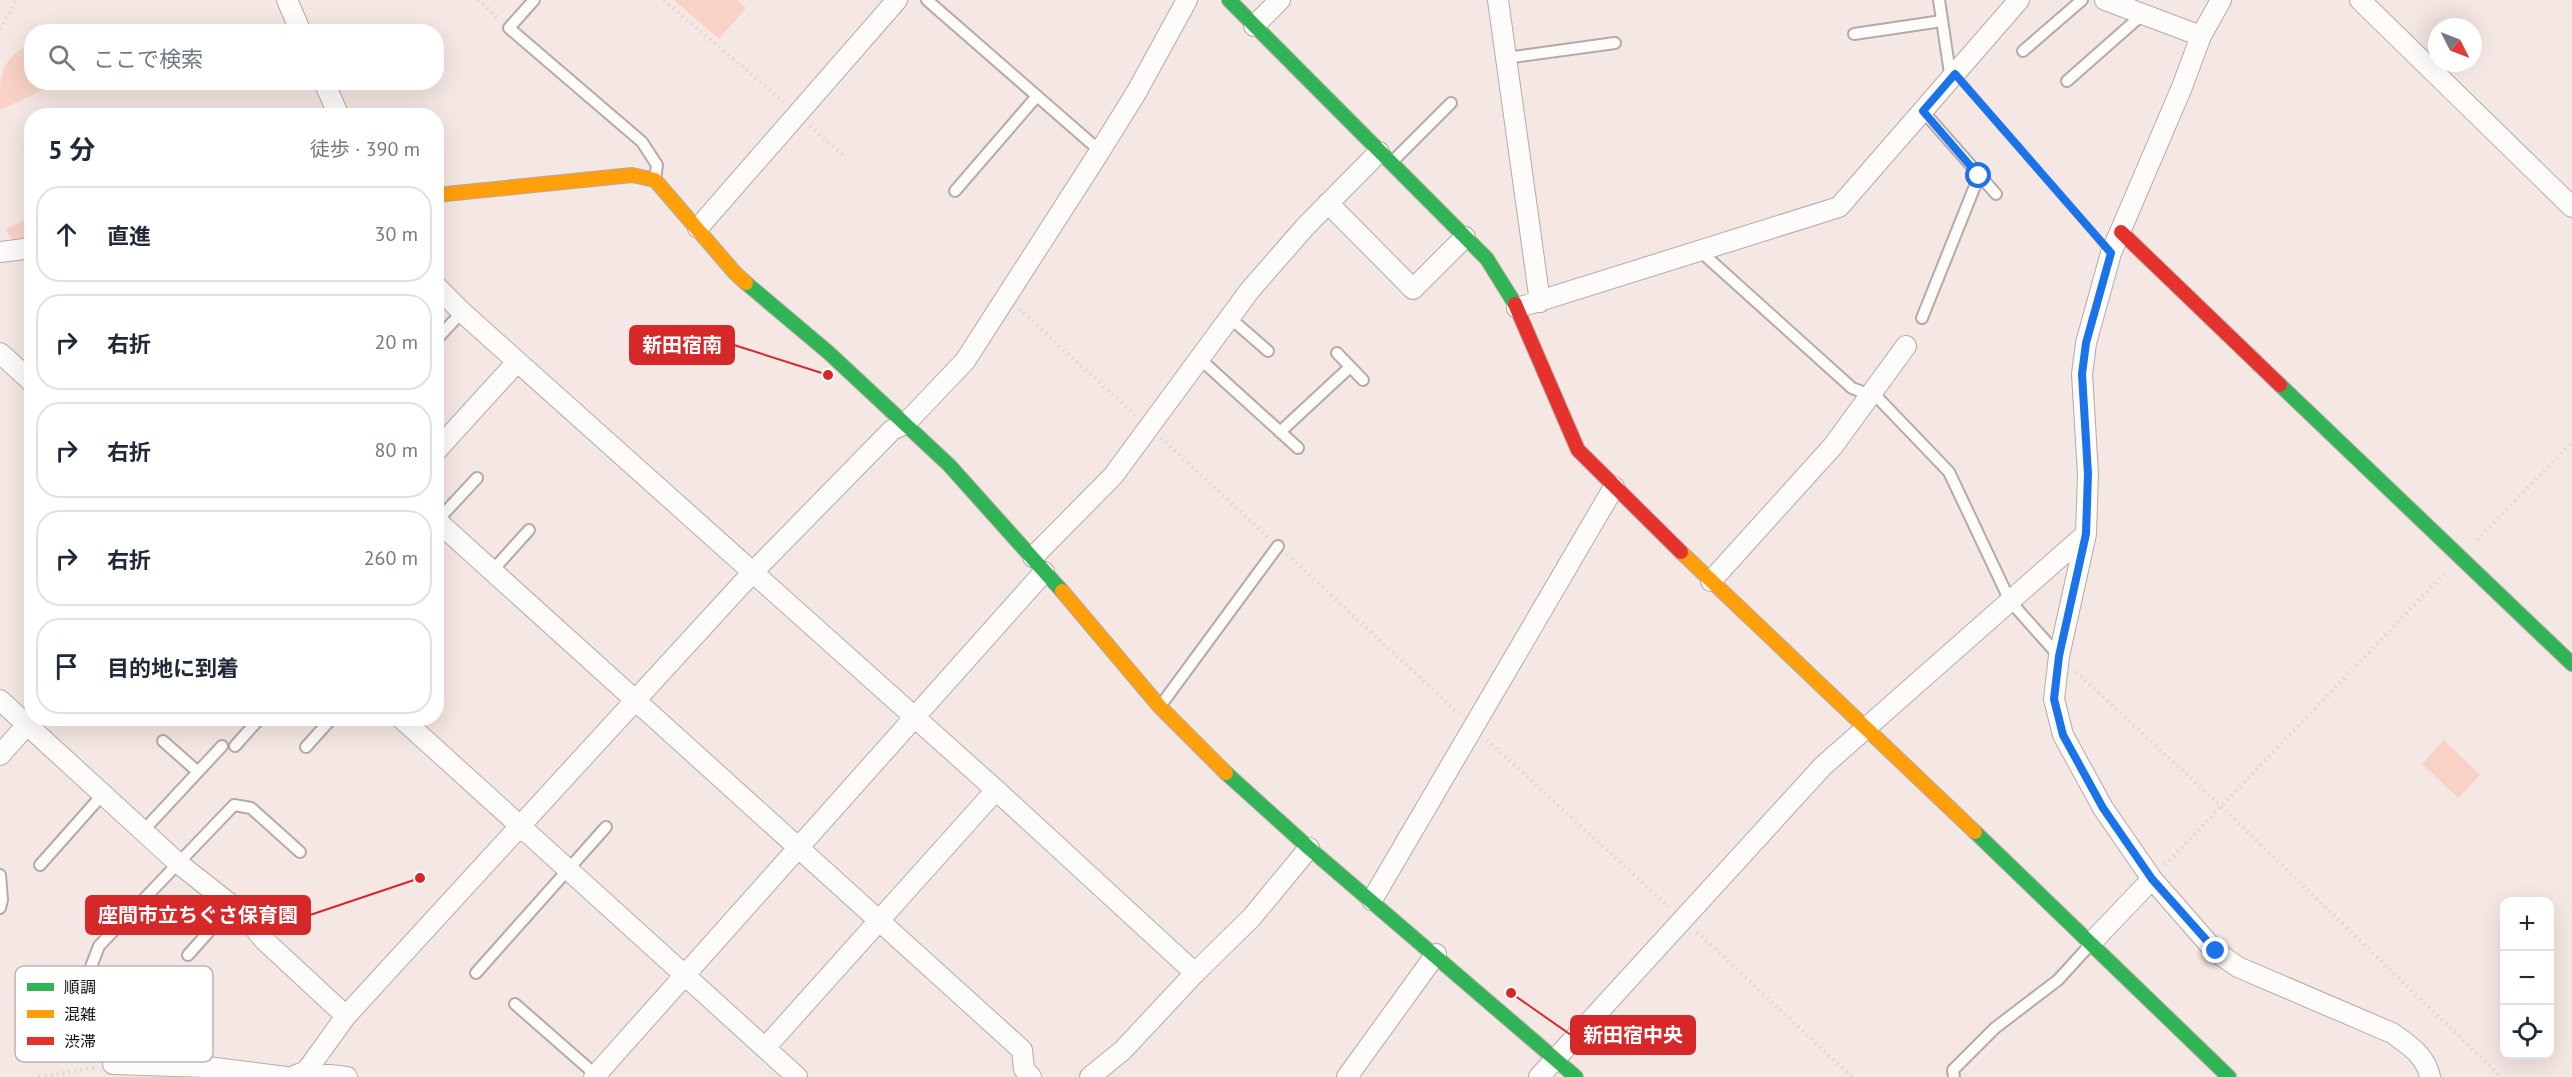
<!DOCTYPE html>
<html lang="ja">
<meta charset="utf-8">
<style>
body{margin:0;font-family:"PT Sans","Noto Sans JP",sans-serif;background:#f6f6f7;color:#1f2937}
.controls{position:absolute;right:18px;bottom:18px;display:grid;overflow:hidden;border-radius:12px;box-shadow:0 6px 24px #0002}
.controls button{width:54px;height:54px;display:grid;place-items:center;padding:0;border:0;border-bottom:2px solid #e0e1e3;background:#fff;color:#1f2937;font:30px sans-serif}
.compass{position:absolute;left:2428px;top:18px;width:54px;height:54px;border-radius:50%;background:#fff;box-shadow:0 6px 24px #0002;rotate:132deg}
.stop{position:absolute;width:18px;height:18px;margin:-14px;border:4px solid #1a73e8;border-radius:50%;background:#fff}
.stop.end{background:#1a73e8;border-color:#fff;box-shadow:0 2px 6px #0008}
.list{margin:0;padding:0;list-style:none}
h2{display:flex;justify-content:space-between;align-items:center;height:78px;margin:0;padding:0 24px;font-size:26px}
h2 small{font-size:20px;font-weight:400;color:#747a83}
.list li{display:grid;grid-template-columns:39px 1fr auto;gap:18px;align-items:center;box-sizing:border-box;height:96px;margin:0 12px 12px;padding:0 12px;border:2px solid #e0e1e3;border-radius:24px}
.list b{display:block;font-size:22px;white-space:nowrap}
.list em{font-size:20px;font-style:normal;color:#747a83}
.icon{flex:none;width:33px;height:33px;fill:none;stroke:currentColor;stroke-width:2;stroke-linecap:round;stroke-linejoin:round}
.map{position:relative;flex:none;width:2572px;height:1077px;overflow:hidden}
.search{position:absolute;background:#fff;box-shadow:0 6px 24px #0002;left:24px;top:24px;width:420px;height:66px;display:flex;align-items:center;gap:15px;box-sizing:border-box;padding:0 21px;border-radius:24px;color:#747a83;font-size:22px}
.panel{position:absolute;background:#fff;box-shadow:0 6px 24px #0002;left:24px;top:108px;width:420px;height:618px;border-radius:24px}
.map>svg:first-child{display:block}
.green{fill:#f9d2c6}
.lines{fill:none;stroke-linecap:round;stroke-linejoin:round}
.lane-casing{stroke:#b5aaa7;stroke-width:14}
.street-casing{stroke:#b5aaa7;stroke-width:22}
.fast-casing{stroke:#b5aaa7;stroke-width:16}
.slow-casing{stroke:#b5aaa7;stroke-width:16}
.jam-casing{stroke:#b5aaa7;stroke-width:16}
.path{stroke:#dcd7d5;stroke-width:4;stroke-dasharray:1.5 4.5;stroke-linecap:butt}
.lane{stroke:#fefbfb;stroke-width:10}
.street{stroke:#fefbfb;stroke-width:20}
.fast{stroke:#30b455;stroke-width:14}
.slow{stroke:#ff9f0a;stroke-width:14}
.jam{stroke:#e5322d;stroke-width:14}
.route{stroke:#1a73e8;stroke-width:8}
.key{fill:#fff;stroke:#b8b6b6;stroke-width:1.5}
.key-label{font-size:16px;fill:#140c0a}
.leader{fill:none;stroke:#d62828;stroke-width:2}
.callout-dot{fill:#d62828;stroke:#fff;stroke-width:2}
.callout{fill:#d62828;stroke:#d62828;stroke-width:2}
.callout-label{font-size:20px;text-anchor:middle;font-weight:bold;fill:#fff}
</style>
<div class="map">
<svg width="2572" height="1077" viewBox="0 0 2572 1077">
<rect width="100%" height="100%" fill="#f5e7e3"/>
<!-- green -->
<path class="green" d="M 674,0 L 737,0 L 746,8 L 719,39 Z
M 31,43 L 32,82 L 59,83 L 0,110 C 0,73 0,61 31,43 Z
M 31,217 L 31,237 L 12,240 L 6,229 Z
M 2444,740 L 2480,775 L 2458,798 L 2422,764 Z"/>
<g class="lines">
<!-- lane casing -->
<g class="lane-casing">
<path id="lane" d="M 534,0 L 509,28 L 642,142 L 657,165 L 655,180
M 927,0 L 1100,151
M 1939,0 L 1951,80
M 1854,34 L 1942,21
M 2023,51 L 2082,0
M 1506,58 L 1615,43
M 2067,81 L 2143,14
M 1923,111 L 1996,194
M 1392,162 L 1451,103
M 955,191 L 1037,96
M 1700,251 L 1852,388 L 1878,398 L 1949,472 L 2010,601 L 2059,656
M 1230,318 L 1268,351
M 1922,318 L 1979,176
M 436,340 L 462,312
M 1337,353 L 1363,380
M 1200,359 L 1298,448
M 1280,432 L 1350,367
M 437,521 L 477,478
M 492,571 L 529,530
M 1161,705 L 1278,546
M 163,741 L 198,772
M 235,746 L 260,718
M 306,747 L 332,718
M 143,831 L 222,746
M 40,865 L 103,794
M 0,875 L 2,900 L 0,908
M 188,955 L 231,907
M 476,973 L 606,827
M 515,1004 L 596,1075
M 113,1064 L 79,998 L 99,946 L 234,805 L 251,808 L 300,852
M 1954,1077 L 1953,1070 L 1995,1028 L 2058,980 L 2089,946"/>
</g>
<!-- street casing -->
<g class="street-casing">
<path id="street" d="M 287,0 L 301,32
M 1498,0 L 1540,302
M 2105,0 L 2201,36
M 2360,0 L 2572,207
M 1254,26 L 1280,0
M 324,82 L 339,116
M 1328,203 L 1413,289 L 1465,237
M 698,228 L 897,0
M 0,252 L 32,248
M 436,286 L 462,312 L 996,790 L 1195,973
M 1517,308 L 1839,207 L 2019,0
M 0,353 L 32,382
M 436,451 L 517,362
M 436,520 L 1022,1050 L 1024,1069 L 1031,1077
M 2086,534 L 2059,656 L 2054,699 L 2063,735 L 2103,808 L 2152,879 L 2215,951 L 2238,967 L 2392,1033 C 2409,1045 2426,1056 2430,1077
M 1033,557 L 1113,476 L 1250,290 L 1305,227 L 1379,152
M 1711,581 L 1833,446 L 1906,346
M 0,700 L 178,863 L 244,915 L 264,940 L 346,1016
M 401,718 L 797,1077
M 0,755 L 33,718
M 1372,900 L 1614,487
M 2091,943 L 2152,879
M 765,1048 L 996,790
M 113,1064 L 207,1067 L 286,1077
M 296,1075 L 304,1072 L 347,1077
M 302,1077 L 346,1016 L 752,573 L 892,430 L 905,424 L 965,361 L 1100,151 L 1136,93 L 1187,0
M 594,1077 L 1044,572
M 1090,1077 L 1123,1050 L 1195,973 L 1252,917 L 1309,848
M 1347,1077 L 1436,954
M 1539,1077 L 1823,766 L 2086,534 L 2088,474 L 2082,374 L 2086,343 L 2111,253 L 2182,87 L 2201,36 L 2221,0"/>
</g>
<!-- fast casing -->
<g class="fast-casing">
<path id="fast" d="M 1229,0 L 1487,259 L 1515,304
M 746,283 L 829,353 L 949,465 L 1062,591
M 2280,385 L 2572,664
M 1226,773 L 1309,848 L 1576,1077
M 1975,832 L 2229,1077"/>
</g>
<!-- slow casing -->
<g class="slow-casing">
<path id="slow" d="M 436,195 L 632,175 L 655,180 L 735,273 L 746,283
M 1681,552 L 1975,832
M 1062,591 L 1160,707 L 1226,773"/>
</g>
<!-- jam casing -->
<g class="jam-casing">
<path id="jam" d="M 2121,232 L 2280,385
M 1515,304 L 1578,450 L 1681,552"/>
</g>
<!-- path -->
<path class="path" d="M 478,0 L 500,20
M 664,0 L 785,103
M 0,29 L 16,0
M 1967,89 L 2098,239
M 810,126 L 844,156
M 1019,309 L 1135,415
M 1161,438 L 1268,537
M 2477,540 L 2572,442
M 1287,554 L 1459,714
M 2076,672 L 2221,806 L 2501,1077
M 1487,740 L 1669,907
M 2165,865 L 2444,574
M 1697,932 L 1852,1077
M 39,1077 L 97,1067"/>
<!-- lane -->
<use href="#lane" class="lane"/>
<!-- street -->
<use href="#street" class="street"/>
<!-- fast -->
<use href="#fast" class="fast"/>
<!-- slow -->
<use href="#slow" class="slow"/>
<!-- jam -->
<use href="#jam" class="jam"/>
</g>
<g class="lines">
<!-- route -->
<path class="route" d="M 1979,176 L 1923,111 L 1955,74 L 2111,253 L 2086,343 L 2082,374 L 2088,474 L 2086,534 L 2059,656 L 2054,699 L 2063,735 L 2103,808 L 2152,879 L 2216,951"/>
</g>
<!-- legend -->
<rect x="15" y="966" width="198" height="96" rx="9" class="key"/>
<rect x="27" y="983" width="27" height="8" fill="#30b455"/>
<rect x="27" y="1010" width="27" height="8" fill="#ff9f0a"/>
<rect x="27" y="1037" width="27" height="8" fill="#e5322d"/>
<g class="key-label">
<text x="64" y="993">順調</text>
<text x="64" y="1020">混雑</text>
<text x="64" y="1047">渋滞</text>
</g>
<!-- callouts -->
<path class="leader" d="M828 375L734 345M420 878L310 915M1511 993L1571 1035"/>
<g class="callout-dot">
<circle cx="828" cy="375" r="6"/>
<circle cx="420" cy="878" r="6"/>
<circle cx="1511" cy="993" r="6"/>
</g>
<g class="callout">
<rect x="630" y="326" width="104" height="38" rx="6"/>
<rect x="86" y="896" width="224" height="38" rx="6"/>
<rect x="1571" y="1016" width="124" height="38" rx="6"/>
</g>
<g class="callout-label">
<text x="682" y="352">新田宿南</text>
<text x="198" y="922">座間市立ちぐさ保育園</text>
<text x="1633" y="1042">新田宿中央</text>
</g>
</svg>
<div class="controls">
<button>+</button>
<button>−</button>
<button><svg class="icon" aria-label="locate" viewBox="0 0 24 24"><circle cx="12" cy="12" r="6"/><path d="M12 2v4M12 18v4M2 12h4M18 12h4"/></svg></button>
</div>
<svg class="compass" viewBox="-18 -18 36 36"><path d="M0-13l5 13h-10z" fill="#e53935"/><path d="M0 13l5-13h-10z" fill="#747a83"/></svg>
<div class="stop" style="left:1979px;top:176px"></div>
<div class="stop end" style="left:2216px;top:951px"></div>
<div class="search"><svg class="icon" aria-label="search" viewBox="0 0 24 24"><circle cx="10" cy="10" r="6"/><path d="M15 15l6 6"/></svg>ここで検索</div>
<section class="panel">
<h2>5 分<small>徒歩 · 390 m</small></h2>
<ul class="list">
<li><svg class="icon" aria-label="ahead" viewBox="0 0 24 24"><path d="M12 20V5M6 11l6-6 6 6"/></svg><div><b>直進</b></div><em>30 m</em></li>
<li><svg class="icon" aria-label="right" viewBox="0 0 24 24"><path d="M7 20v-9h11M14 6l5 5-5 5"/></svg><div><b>右折</b></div><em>20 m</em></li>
<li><svg class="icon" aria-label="right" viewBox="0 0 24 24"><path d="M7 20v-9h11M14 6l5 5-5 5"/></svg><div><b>右折</b></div><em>80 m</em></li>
<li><svg class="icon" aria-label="right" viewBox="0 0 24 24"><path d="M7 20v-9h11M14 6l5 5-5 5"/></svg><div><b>右折</b></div><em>260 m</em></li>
<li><svg class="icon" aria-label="arrive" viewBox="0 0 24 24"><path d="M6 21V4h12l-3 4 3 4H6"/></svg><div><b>目的地に到着</b></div></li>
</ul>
</section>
</div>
